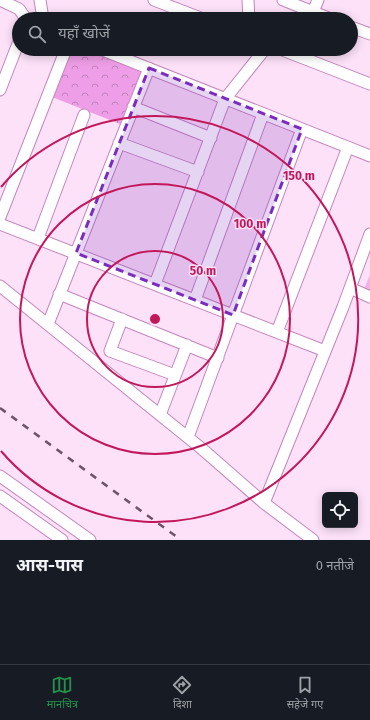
<!DOCTYPE html>
<html lang="hi">
<meta charset="utf-8">
<style>
body{margin:0;font-family:"Fira Sans","Noto Sans Devanagari",sans-serif;background:#242831;color:#f1f3f6}
.controls{position:absolute;right:12px;bottom:12px;display:grid;overflow:hidden;border-radius:6px;box-shadow:0 2px 10px #0003}
.controls button{width:36px;height:36px;display:grid;place-items:center;padding:0;border:0;border-bottom:1px solid #363941;background:#171b24;color:#f1f3f6;font:20px sans-serif}
.list{margin:0;padding:0;list-style:none}
h2{display:flex;justify-content:space-between;align-items:center;height:52px;margin:0;padding:0 16px;font-size:17px}
h2 small{font-size:13px;font-weight:400;color:#9ea1a6}
.icon{flex:none;width:22px;height:22px;fill:none;stroke:currentColor;stroke-width:2;stroke-linecap:round;stroke-linejoin:round}
.map{position:relative;flex:none;width:370px;height:540px;overflow:hidden}
.search{position:absolute;background:#171b24;box-shadow:0 2px 10px #0003;left:12px;right:12px;top:12px;height:44px;display:flex;align-items:center;gap:10px;box-sizing:border-box;padding:0 14px;border-radius:22px;color:#9ea1a6;font-size:15px}
.sheet{height:124px;background:#171b24}
nav{display:flex;justify-content:space-around;align-items:center;box-sizing:border-box;height:56px;border-top:1px solid #363941;background:#171b24;font-size:11px;color:#9ea1a6}
nav a{display:grid;justify-items:center;gap:2px}
nav .on{color:#24924a}
.map>svg:first-child{display:block}
.park{fill:url(#park-crowns)}
.building{fill:#f2b1eb}
.lines{fill:none;stroke-linecap:round;stroke-linejoin:round}
.minor-casing{stroke:#c486bd;stroke-width:13}
.minor{stroke:#fff;stroke-width:11}
.rail{stroke:#6d536a;stroke-width:2.5;stroke-dasharray:7 7;stroke-linecap:butt}
.marked{fill:#7b2cbf;fill-opacity:0.2;stroke:#7b2cbf;stroke-width:3;stroke-dasharray:8 5;stroke-linejoin:round}
.ring{fill:none;stroke:#c2185b;stroke-width:2}
.centre{fill:#c2185b;stroke:#fce1f8;stroke-width:2}
.ring-label{font-size:12px;text-anchor:middle;font-weight:bold;fill:#c2185b;stroke:#fce1f8;stroke-width:3;stroke-linejoin:round;paint-order:stroke}
</style>
<div class="map">
<svg width="370" height="540" viewBox="0 0 370 540">
<defs>
<pattern id="park-crowns" width="20" height="18" patternUnits="userSpaceOnUse"><rect width="20" height="18" fill="#ee9ee6"/><path d="M2 6a3 3 0 1 1 6 0M12 15a3 3 0 1 1 6 0" fill="none" stroke="#c281bc"/></pattern>
</defs>
<rect width="100%" height="100%" fill="#fce1f8"/>
<!-- park -->
<path class="park" d="M 71,49 L 85,49 L 141,72 L 120,124 L 52,97 Z"/>
<!-- building -->
<path class="building" d="M 370,275 L 370,291 L 364,289 Z"/>
<g class="lines">
<!-- minor casing -->
<g class="minor-casing">
<path id="minor" d="M 0,0 L 19,9 L 26,19
M 40,0 L 43,19
M 154,0 L 203,19
M 248,0 L 249,19
M 283,0 L 331,19
M 313,12 L 318,0
M 351,27 L 370,34
M 100,49 L 370,156
M 280,49 L 370,84
M 0,90 L 19,41
M 133,107 L 211,138
M 119,143 L 198,172
M 0,217 L 66,49
M 0,224 L 325,351
M 38,238 L 84,115
M 155,284 L 225,99 L 265,49
M 0,286 L 201,448 L 264,503 L 313,540
M 350,288 L 370,297
M 59,294 L 218,358
M 195,300 L 263,114
M 122,319 L 110,351 L 175,375
M 48,324 L 149,68
M 277,332 L 348,147
M 160,415 L 187,345
M 188,437 L 302,129
M 0,476 L 90,540
M 0,496 L 62,540
M 264,503 L 343,307 L 370,234"/>
</g>
<!-- minor -->
<use href="#minor" class="minor"/>
<!-- rail -->
<path class="rail" d="M 0,408 L 181,540"/>
</g>
<!-- marked area -->
<path class="marked" d="M 149,68 L 302,129 L 233,315 L 76,253 Z"/>
<!-- distance rings -->
<g class="ring">
<circle cx="155" cy="319" r="68"/>
<circle cx="155" cy="319" r="135"/>
<path d="M1 187A203 203 0 1 1 1 451"/>
</g>
<circle cx="155" cy="319" r="6" class="centre"/>
<g class="ring-label">
<text x="299" y="180">150 m</text>
<text x="250" y="228">100 m</text>
<text x="203" y="275">50 m</text>
</g>
</svg>
<div class="controls">
<button><svg class="icon" aria-label="locate" viewBox="0 0 24 24"><circle cx="12" cy="12" r="6"/><path d="M12 2v4M12 18v4M2 12h4M18 12h4"/></svg></button>
</div>
<div class="search"><svg class="icon" aria-label="search" viewBox="0 0 24 24"><circle cx="10" cy="10" r="6"/><path d="M15 15l6 6"/></svg>यहाँ खोजें</div>
</div>
<section class="sheet">
<h2>आस-पास<small>0 नतीजे</small></h2>
<ul class="list">
</ul>
</section>
<nav>
<a class="on"><svg class="icon" aria-label="map" viewBox="0 0 24 24"><path d="M3 6l6-2 6 2 6-2v14l-6 2-6-2-6 2zM9 4v14M15 6v14"/></svg>मानचित्र</a>
<a><svg class="icon" aria-label="directions" viewBox="0 0 24 24"><path d="M12 3l9 9-9 9-9-9zM9 14v-3h6M13 9l2 2-2 2"/></svg>दिशा</a>
<a><svg class="icon" aria-label="saved" viewBox="0 0 24 24"><path d="M7 4h10v16l-5-4-5 4z"/></svg>सहेजे गए</a>
</nav>
